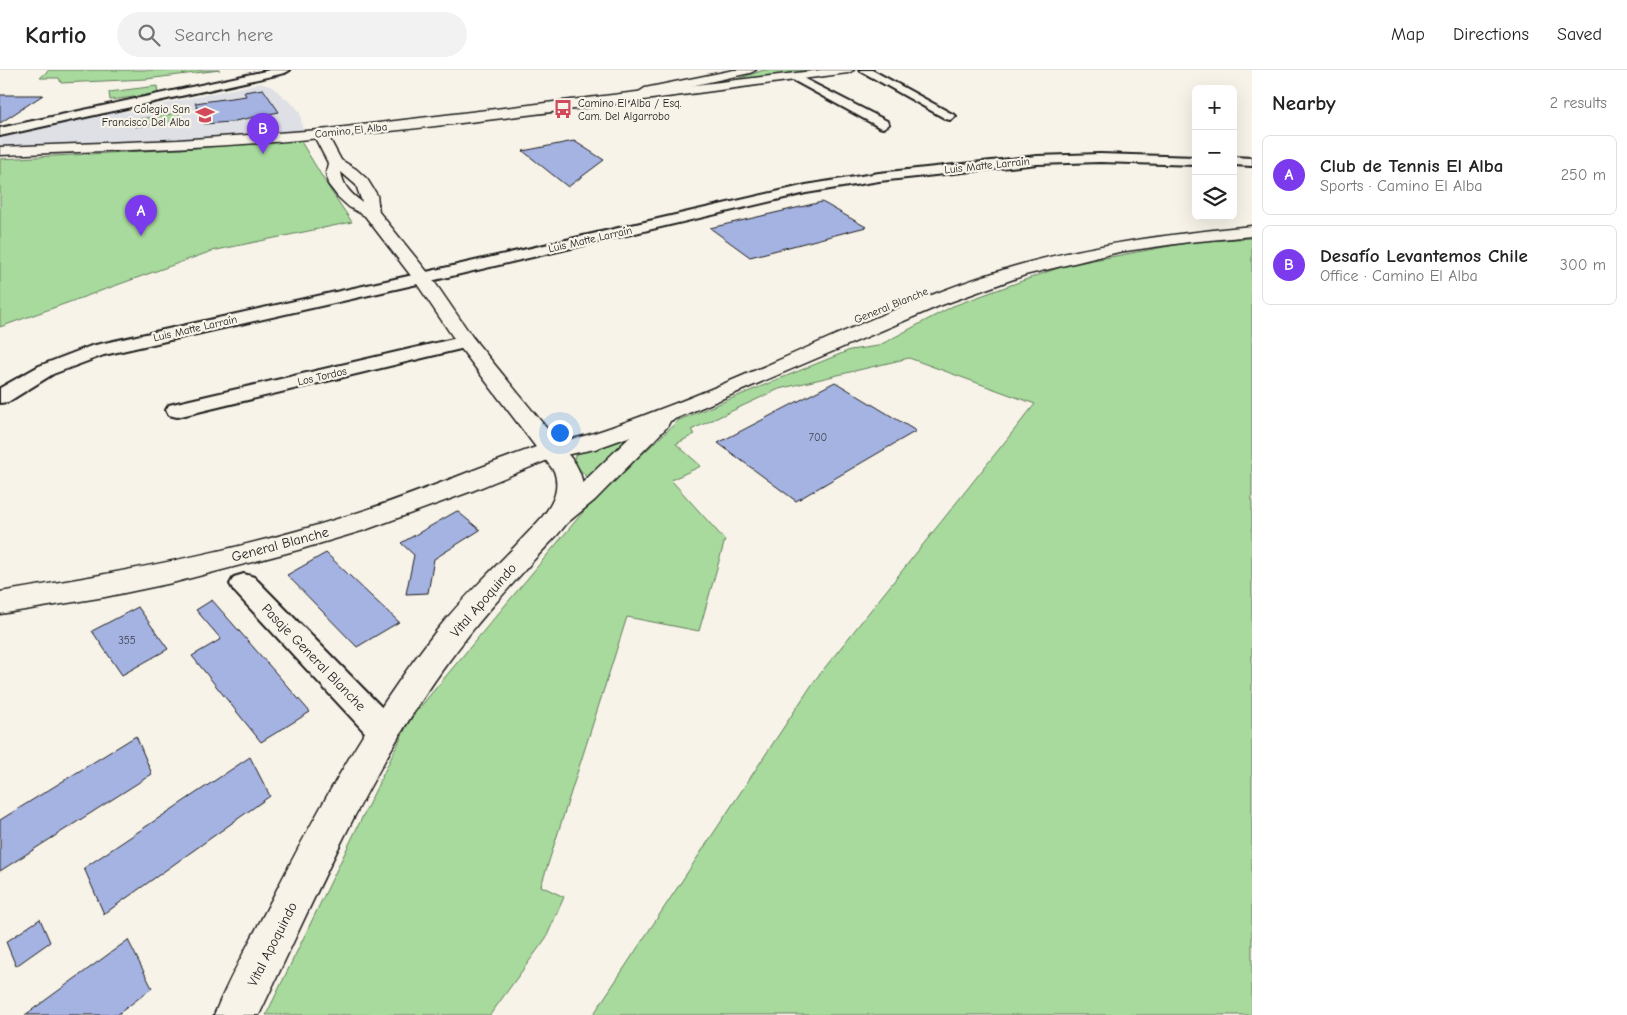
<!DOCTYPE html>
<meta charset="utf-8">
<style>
body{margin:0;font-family:"Comic Neue",sans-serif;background:#f2f2f2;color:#222}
.controls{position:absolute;right:15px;top:15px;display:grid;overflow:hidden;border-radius:8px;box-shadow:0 5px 20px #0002}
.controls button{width:45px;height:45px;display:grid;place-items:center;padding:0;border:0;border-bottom:1px solid #e0e0e0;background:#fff;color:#222;font:25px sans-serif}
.you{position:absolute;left:559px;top:362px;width:18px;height:18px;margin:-12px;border:4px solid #fff;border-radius:50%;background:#1a73e8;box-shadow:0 0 0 8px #1a73e833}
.badge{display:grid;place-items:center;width:32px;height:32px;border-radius:50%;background:#7c3aed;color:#fff;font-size:16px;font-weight:700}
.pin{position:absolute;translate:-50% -41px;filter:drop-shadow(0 1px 2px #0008)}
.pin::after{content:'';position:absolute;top:26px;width:18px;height:15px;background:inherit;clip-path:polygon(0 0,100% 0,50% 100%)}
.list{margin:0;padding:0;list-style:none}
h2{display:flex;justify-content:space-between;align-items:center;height:65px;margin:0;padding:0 20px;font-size:21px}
h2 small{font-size:16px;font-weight:400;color:#767676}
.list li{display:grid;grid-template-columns:32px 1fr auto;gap:15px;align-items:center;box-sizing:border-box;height:80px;margin:0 10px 10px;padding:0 10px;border:1px solid #e0e0e0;border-radius:8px}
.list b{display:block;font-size:19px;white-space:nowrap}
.list p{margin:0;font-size:16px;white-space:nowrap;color:#767676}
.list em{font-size:16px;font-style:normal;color:#767676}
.icon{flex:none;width:28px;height:28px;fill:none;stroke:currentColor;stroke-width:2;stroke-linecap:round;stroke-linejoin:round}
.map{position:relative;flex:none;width:1252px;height:945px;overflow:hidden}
header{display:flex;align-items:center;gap:30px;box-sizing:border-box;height:70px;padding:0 25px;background:#fff;border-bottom:1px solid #e0e0e0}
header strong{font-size:24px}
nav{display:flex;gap:28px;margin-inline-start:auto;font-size:18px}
.search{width:350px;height:45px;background:#f2f2f2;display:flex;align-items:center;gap:12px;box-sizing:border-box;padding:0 18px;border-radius:28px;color:#767676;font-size:19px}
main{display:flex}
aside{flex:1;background:#fff}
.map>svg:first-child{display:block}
.built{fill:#dee0e6}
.green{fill:#a7da9c;stroke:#627b5c}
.building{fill:#a5b3e3;stroke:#1c1c1c}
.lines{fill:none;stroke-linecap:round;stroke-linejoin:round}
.minor-casing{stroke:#1c1c1c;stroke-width:4}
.tertiary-casing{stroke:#1c1c1c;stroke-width:3}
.secondary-casing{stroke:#1c1c1c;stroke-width:3}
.minor{fill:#f7f3e8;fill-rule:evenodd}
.tertiary{fill:#f7f3e8;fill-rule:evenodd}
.secondary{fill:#f7f3e8;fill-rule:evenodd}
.labels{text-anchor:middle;stroke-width:4.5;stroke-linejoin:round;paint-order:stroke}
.far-poi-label{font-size:11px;fill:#1c1c1c;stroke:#f7f3e8;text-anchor:start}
.far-street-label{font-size:11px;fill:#1c1c1c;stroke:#f7f3e8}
.number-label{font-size:11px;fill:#3e424e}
.street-label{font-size:14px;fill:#1c1c1c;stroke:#f7f3e8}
</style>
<header>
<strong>Kartio</strong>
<div class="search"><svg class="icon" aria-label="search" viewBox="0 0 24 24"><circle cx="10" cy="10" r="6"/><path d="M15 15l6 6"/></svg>Search here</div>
<nav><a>Map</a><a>Directions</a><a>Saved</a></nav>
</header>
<main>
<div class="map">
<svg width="1252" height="945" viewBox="0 0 1252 945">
<rect width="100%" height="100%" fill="#f7f3e8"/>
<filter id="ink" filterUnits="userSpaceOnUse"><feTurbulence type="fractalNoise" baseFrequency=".02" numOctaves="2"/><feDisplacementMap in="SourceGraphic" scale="10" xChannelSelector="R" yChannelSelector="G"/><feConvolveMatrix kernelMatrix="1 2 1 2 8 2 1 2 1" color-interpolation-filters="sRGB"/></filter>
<g filter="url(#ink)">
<!-- built -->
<path class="built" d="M 260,13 L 272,17 L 296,37 L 300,43 L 303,61 L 134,73 L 125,72 L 0,76 L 0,69 L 16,62 L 88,46 L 131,41 Z"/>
<!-- green -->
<path class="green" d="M 49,0 L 220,0 L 146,9 L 61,13 L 59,8 L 40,8 Z
M 764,0 L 825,0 L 734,10 Z
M 157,16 L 158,24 L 110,30 L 109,22 Z
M 178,43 L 181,50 L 135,57 L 133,50 Z
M 300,70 L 329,118 L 352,152 L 212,181 L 0,257 L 0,89 L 179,79 Z
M 1252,168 L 1252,945 L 593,945 L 815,610 L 1035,334 L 909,288 L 779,319 L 691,360 L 695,364 L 676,374 L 701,396 L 671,410 L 725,470 L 699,561 L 627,547 L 541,816 L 564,827 L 546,868 L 490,945 L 266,945 L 410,649 L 594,429 L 679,350 L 850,280 L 878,276 L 953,236 L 1066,195 L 1192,172 Z
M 648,356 L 587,413 L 585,405 L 573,392 L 576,383 Z"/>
<!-- building -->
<path class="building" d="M 263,19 L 279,42 L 230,52 L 204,54 L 195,33 L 246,26 L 244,22 Z
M 0,25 L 43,25 L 0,53 Z
M 574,71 L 604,90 L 568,117 L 523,81 Z
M 822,132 L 866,157 L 750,187 L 710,158 Z
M 835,312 L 916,361 L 796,431 L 718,373 Z
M 457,441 L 480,460 L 434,489 L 428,523 L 406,524 L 414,485 L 401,473 Z
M 326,483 L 371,526 L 399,552 L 357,577 L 287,505 Z
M 212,530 L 310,642 L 261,672 L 192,586 L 221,569 L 196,540 Z
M 138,537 L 168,579 L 122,605 L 92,561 Z
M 136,666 L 152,704 L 0,801 L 0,750 Z
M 250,687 L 270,726 L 104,844 L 84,798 Z
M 40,849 L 50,872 L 16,896 L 6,872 Z
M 128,870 L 152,918 L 117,945 L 25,945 Z"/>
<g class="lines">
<!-- minor casing -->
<g class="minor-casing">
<path id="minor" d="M 270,0 L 290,0 L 285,3 L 0,66 L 0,58 Z
M 859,0 L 872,0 L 956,46 L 950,50 L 946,49 Z
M 795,4 L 887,51 L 889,54 L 883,58 L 879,57 L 791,9 L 789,7 L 791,5 Z
M 1100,84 L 1196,87 L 1196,95 L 1100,92 L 1037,94 L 879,111 L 806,123 L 422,213 L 104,285 L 53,304 L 8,332 L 0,333 L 0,318 L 39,296 L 91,276 L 422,203 L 806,115 L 879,103 L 1037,86 Z
M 1233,87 L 1252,88 L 1252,96 L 1233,95 Z
M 466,266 L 473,268 L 476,272 L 473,276 L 177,347 L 169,345 L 166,340 L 169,335 L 177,333 Z
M 244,504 L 254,507 L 395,651 L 400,661 L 395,671 L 384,675 L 373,671 L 234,521 L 230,514 L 234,507 Z"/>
</g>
<!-- tertiary casing -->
<g class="tertiary-casing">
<path id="tertiary" d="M 734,0 L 756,0 L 750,3 L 645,26 L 639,22 L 645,18 Z
M 320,60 L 327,64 L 341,90 L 356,99 L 367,109 L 377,125 L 379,142 L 429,204 L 473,268 L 575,393 C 580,402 584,411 582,422 C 576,450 551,471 532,492 C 511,516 488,540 468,566 C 378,679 321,815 259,945 L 214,945 C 231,904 253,866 273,827 C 321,733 372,642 437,560 C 470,519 509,485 543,446 C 554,432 560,418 554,401 L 459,276 L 415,211 L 365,146 L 349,137 L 338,127 L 328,114 L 326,103 L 328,93 L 313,64 ZM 341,102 L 356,115 L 362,132 C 351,124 343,116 341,102 Z"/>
</g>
<!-- secondary casing -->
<g class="secondary-casing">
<path id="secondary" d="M 821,0 L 854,0 L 848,3 C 673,26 497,51 321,68 C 214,78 107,81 0,85 L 0,77 L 178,70 L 320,60 Z
M 1252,156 L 1252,166 L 1189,172 L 1119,182 L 1025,205 L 939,236 L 670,351 L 667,357 L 595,430 L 567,453 L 558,455 L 549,453 L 545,446 L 549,439 L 577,418 L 631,366 L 595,379 L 555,387 L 472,421 L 365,460 L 298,480 L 172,513 L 105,527 L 0,544 L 0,522 C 117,503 234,482 347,446 C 412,426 475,398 539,376 C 553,370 569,371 584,366 C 609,359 634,349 658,340 C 777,296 890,234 1012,197 C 1090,174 1171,164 1252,156 Z"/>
</g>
<!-- minor -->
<use href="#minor" class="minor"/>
<!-- tertiary -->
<use href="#tertiary" class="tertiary"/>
<!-- secondary -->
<use href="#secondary" class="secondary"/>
</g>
</g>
<!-- icons -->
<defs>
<g id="bus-bare" transform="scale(1.5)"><path d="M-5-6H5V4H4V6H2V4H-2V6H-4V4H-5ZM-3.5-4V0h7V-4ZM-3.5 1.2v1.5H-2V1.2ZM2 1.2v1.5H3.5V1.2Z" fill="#d1495b" stroke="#f7f3e8" stroke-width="2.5" paint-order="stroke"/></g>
<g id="school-bare" transform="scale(1.5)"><path d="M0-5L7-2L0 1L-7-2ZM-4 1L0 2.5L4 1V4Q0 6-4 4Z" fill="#d1495b" stroke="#f7f3e8" stroke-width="2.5" paint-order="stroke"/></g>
</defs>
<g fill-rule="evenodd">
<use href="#bus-bare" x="563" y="39"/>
<use href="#school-bare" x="205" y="45"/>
</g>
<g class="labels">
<!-- far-poi labels -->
<g class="far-poi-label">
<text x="578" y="37">Camino El Alba / Esq.<tspan x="578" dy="13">Cam. Del Algarrobo</tspan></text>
<text x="190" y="43" text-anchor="end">Colegio San<tspan x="190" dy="13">Francisco Del Alba</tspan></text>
</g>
<!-- far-street labels -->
<g class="far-street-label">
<text transform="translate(351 60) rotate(-6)" y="4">Camino El Alba</text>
<text transform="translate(987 95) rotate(-6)" y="4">Luis Matte Larraín</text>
<text transform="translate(590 169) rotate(-13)" y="4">Luis Matte Larraín</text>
<text transform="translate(891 235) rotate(-22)" y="4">General Blanche</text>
<text transform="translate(195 258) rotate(-13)" y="4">Luis Matte Larraín</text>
<text transform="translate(322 306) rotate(-13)" y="4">Los Tordos</text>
</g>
<!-- number labels -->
<g class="number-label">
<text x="818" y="371">700</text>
<text x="127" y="574">355</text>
</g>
<!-- street labels -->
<g class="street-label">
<text transform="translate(280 474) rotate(-15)" y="5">General Blanche</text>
<text transform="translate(483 530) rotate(-49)" y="5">Vital Apoquindo</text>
<text transform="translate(314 587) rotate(46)" y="5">Pasaje General Blanche</text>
<text transform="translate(272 874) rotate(-63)" y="5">Vital Apoquindo</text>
</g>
</g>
</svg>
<div class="controls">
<button>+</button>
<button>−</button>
<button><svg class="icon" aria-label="layers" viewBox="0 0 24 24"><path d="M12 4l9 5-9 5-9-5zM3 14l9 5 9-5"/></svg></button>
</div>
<div class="you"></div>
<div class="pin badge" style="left:141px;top:166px">A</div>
<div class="pin badge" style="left:263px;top:84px">B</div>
</div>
<aside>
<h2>Nearby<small>2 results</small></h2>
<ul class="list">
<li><span class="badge">A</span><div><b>Club de Tennis El Alba</b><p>Sports · Camino El Alba</p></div><em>250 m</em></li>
<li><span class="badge">B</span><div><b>Desafío Levantemos Chile</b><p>Office · Camino El Alba</p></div><em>300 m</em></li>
</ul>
</aside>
</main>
